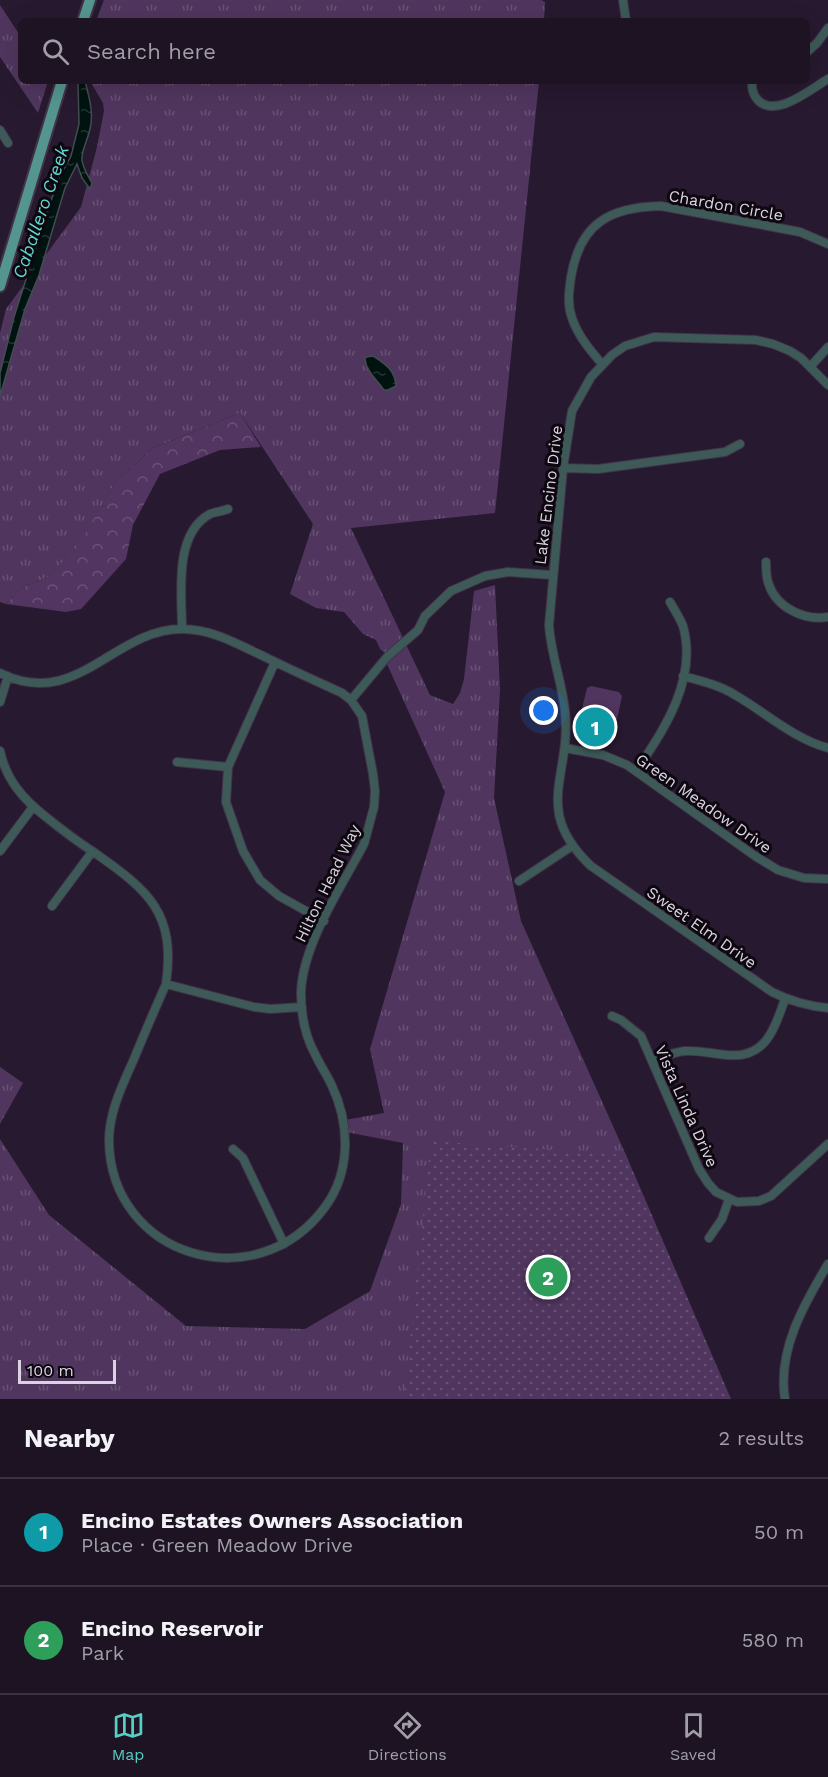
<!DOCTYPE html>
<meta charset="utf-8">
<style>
body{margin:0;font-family:"Work Sans",sans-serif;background:#2a2030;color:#f1f3f6}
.scale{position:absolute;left:18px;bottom:15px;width:98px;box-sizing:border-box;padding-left:6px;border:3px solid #dcd3e1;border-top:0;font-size:16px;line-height:21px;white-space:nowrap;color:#dcd3e1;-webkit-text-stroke:4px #0d0710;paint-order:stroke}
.you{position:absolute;left:544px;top:711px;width:21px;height:21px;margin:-15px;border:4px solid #fff;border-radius:50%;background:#1a73e8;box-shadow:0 0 0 9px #1a73e833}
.badge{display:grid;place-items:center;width:39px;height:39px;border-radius:50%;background:#55cec5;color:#fff;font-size:20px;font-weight:700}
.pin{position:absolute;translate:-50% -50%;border:3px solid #fff;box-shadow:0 2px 6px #0006}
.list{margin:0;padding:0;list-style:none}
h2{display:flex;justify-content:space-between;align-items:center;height:78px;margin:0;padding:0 24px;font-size:26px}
h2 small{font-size:20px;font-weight:400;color:#a09ea6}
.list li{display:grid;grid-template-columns:39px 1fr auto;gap:18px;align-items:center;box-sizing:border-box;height:108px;padding:0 24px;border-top:2px solid #3b3241}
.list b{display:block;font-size:22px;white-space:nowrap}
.list p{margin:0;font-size:20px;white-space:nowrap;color:#a09ea6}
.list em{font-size:20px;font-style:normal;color:#a09ea6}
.icon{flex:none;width:33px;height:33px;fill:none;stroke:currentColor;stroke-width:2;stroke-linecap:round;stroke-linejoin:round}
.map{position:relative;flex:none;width:828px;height:1399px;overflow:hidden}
.search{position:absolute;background:#1d1323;box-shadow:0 6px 24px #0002;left:18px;right:18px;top:18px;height:66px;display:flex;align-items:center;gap:15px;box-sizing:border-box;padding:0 21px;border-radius:9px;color:#a09ea6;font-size:22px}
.sheet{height:294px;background:#1d1323}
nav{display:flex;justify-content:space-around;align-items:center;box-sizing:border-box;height:84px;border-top:2px solid #3b3241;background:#1d1323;font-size:16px;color:#a09ea6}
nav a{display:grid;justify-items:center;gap:3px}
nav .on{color:#55cec5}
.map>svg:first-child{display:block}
.grass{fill:url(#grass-tufts)}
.forest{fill:url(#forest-crowns)}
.park{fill:url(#park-dots)}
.pitch{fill:#50365e}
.water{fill:url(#water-ripples);stroke:#424d4f;stroke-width:1.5}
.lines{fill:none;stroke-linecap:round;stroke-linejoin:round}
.minor-casing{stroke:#403348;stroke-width:10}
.major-casing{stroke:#403348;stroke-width:14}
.minor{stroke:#3d5a58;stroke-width:8}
.major{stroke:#559590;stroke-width:10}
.labels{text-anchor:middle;stroke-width:6;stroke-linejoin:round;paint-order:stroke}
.street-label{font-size:16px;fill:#dcd3e1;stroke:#0d0710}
.water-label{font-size:18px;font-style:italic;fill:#61d9d0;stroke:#0d0710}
</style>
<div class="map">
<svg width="828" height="1399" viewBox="0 0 828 1399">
<defs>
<pattern id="grass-tufts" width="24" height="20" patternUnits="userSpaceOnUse" patternTransform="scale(1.5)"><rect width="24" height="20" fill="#50365e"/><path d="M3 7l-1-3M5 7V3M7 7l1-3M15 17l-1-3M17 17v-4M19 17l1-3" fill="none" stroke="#695275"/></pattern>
<pattern id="forest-crowns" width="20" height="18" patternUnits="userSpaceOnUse" patternTransform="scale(1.5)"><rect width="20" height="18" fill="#523661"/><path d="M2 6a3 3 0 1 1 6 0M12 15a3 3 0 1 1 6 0" fill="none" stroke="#6a5277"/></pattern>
<pattern id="park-dots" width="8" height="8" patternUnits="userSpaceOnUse" patternTransform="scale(1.5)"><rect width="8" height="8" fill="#50365e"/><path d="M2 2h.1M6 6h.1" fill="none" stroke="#695275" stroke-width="1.8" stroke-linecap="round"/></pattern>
<pattern id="water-ripples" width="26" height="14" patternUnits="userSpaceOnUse" patternTransform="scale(1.5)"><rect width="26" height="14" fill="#001311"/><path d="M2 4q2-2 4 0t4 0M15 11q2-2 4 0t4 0" fill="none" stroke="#253433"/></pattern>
</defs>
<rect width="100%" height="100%" fill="#27192f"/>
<!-- grass -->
<path class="grass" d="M 104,0 L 541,0 L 545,2 L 544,21 L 96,21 Z
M 0,5 L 21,37 L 21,81 L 48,81 L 38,113 L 0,57 Z
M 90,81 L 539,81 L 495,513 L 351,528 L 430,695 L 453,704 L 460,693 L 464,679 L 474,591 L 495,585 L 500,690 L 494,798 L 521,921 L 626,1155 L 623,1155 L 728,1399 L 0,1399 L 0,1139 L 49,1215 L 186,1326 L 305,1329 L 370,1291 L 401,1204 L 403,1143 L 346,1132 L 345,1120 L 384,1113 L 370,1049 L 445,792 L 387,664 L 385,653 L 380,649 L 376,640 L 363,634 L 344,612 L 316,608 L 290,594 L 313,524 L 240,413 L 153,448 L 115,483 L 78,547 L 48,577 L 21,588 L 6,604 L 0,602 L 0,333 L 6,309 L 81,207 L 97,147 L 104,111 L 103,103 Z
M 0,1067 L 23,1083 L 0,1124 Z"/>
<!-- forest -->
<path class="forest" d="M 240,413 L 261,447 L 220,450 L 160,474 L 133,525 L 126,559 L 81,609 L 66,612 L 6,604 L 21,588 L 48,577 L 77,547 L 115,483 L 153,448 Z"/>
<!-- park -->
<path class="park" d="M 431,1141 L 626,1155 L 731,1399 L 404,1399 Z"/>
<!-- pitch -->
<path class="pitch" d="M 591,686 L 619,692 L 622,696 L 616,724 L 612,727 L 582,720 L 580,717 L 587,688 Z"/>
<!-- water -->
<path class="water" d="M 78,81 L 85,81 C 89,97 94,113 90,129 C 83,157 75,154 92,183 L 90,189 L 82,178 L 77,164 L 65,188 L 39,275 L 25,309 L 0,396 L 0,373 L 14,317 L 57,182 L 71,156 L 79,124 Z
M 373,356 C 385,364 395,370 396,386 L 388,390 L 384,390 C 377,380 366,371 365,359 L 366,357 Z"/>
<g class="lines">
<!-- minor casing -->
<g class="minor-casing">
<path id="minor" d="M 623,0 L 626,21
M 807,52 L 817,43 L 828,28
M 752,81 C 752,88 752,93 757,99 C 774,120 811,89 828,79
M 0,130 L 8,143
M 602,364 C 590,350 578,336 572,318 C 567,304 569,291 571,277 C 580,223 610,207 661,206 L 800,232 L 828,244
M 810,367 L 828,347
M 828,385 L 801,358 L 790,351 L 773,344 L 756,340 L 654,337 L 625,346 L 612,355 L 591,377 L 572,411 L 563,468 L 549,625 C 551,655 562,682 565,711 C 572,776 531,809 591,866 L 772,992 C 790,1001 807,1006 828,1008
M 563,468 L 598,469 L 725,452 L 740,444
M 766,562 C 766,570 766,578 769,585 C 777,608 805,621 828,617
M 182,629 C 182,595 173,534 210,514 C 215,512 223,511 228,509
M 275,662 L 228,767 L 226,802 L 243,851 L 260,880 L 279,896 L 324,921
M 0,673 C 77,711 113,629 182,629 C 212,629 237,644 263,656 C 289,669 316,681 342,693 L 351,700 L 362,716 L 373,774 L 375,791 L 374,807 L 364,844 C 342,886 302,945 301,993 C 301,1014 305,1036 315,1054 C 320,1065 327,1075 332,1086 C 350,1124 351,1172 325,1207 C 257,1300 111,1258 109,1141 C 109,1112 122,1086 134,1059 C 144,1034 155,1009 166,984 C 176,913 149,891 95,853 C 78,842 62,830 46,817 C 24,800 6,780 0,751
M 683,676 C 701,681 719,685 735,695 C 765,712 794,739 828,748
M 351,700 L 387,657 L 418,630 L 425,616 L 451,591 L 485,576 L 508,572 L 552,575
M 0,702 L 8,676
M 565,748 L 603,755 L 627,765 L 755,856 L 778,870 L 804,878 L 828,879
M 177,762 L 228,767
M 636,771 C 664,730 698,679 683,626 C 680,618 674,609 670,602
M 0,851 L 33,807
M 519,881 L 572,846
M 52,906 L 92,852
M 166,984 L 254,1007 L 270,1009 L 302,1007
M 612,1016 L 621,1020 L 641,1036 L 699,1169 L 708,1183 L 716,1192 L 737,1202 L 759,1201 L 771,1196 L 828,1144
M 653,1060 C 663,1057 674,1052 685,1051 C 699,1050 713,1054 727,1055 C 766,1059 774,1029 785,999
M 233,1149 L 243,1158 L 284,1244
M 709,1238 L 722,1219 L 729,1199
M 785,1399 C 777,1351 804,1304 828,1264"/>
</g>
<!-- major casing -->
<g class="major-casing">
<path id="major" d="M 83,21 L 90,0
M 0,286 L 62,81"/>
</g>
<!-- minor -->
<use href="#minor" class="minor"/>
<!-- major -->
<use href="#major" class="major"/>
</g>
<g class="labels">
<!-- street labels -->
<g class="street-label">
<text transform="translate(726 205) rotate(10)" y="6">Chardon Circle</text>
<text transform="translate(548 495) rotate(-83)" y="6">Lake Encino Drive</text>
<text transform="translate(704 803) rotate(35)" y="6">Green Meadow Drive</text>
<text transform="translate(327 883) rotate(-64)" y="6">Hilton Head Way</text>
<text transform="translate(702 927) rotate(35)" y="6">Sweet Elm Drive</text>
<text transform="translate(687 1106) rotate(66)" y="6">Vista Linda Drive</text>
</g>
<!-- water labels -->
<g class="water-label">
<text transform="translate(41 212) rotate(-71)" y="6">Caballero Creek</text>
</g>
</g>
</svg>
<div class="scale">100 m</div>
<div class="you"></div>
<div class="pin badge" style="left:595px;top:727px;background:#0f9aa8">1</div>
<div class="pin badge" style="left:548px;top:1277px;background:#2e9e5b">2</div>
<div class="search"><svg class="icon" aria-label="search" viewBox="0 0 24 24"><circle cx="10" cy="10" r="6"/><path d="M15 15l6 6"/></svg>Search here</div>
</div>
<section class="sheet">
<h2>Nearby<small>2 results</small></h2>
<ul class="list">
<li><span class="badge" style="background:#0f9aa8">1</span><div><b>Encino Estates Owners Association</b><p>Place · Green Meadow Drive</p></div><em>50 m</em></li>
<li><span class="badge" style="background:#2e9e5b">2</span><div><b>Encino Reservoir</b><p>Park</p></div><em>580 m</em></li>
</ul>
</section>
<nav>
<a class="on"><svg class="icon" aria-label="map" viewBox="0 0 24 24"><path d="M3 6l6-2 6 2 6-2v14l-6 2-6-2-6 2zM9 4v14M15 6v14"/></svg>Map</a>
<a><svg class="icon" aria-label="directions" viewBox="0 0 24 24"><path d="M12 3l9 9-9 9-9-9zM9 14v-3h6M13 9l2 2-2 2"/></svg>Directions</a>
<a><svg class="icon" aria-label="saved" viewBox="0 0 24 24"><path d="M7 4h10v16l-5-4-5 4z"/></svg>Saved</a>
</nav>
